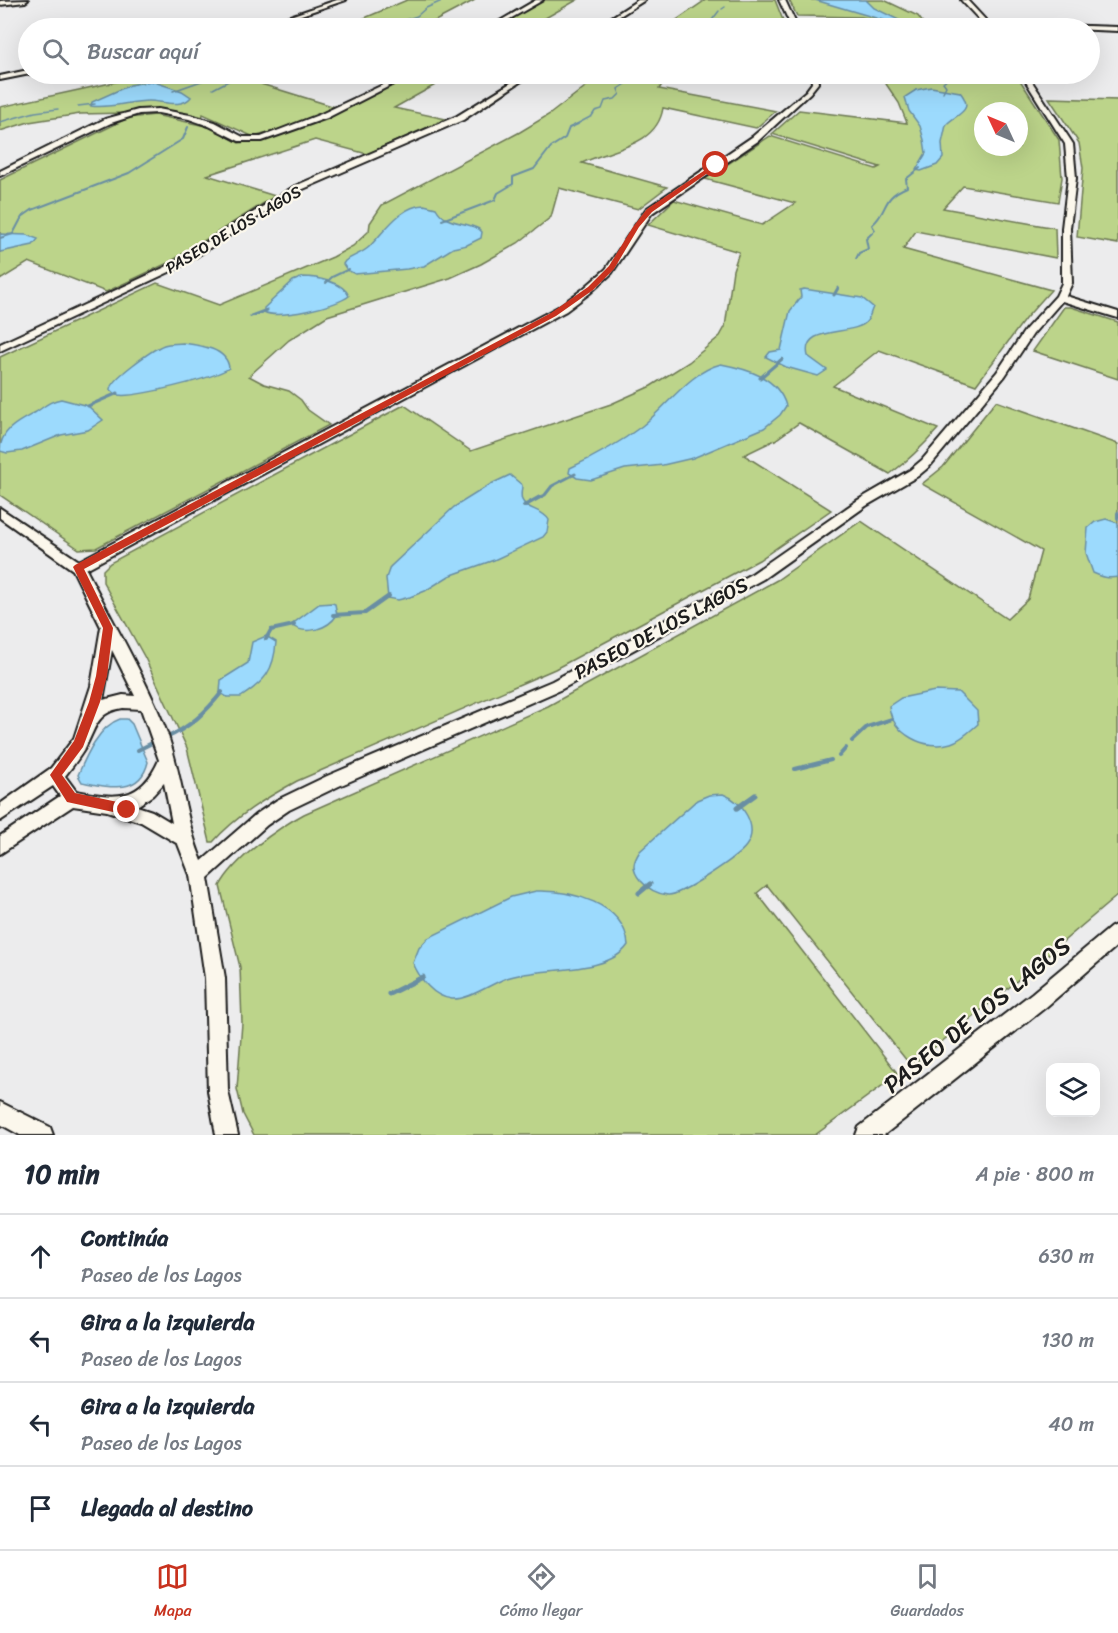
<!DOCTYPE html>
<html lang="es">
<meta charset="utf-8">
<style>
body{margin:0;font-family:Sriracha,sans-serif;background:#f2f2f3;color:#1f2937}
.controls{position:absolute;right:18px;bottom:18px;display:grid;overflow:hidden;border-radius:12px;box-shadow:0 6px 24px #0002}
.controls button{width:54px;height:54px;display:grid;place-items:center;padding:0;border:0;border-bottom:2px solid #e0e1e3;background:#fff;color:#1f2937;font:30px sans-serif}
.compass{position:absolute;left:974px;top:102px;width:54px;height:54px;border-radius:50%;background:#fff;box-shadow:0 6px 24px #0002;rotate:314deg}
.stop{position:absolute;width:18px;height:18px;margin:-14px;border:4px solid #c8321e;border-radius:50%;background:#fff}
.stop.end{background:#c8321e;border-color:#fff;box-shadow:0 2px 6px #0008}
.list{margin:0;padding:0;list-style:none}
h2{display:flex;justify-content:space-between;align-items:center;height:78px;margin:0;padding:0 24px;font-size:26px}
h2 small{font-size:20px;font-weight:400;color:#747a83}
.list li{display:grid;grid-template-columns:39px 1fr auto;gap:18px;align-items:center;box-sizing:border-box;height:84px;padding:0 24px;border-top:2px solid #e0e1e3}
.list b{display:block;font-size:22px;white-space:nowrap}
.list p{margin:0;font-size:20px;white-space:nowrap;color:#747a83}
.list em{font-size:20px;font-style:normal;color:#747a83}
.icon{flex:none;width:33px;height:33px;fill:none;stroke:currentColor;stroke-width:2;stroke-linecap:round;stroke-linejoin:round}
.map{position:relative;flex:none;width:1118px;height:1135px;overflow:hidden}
.search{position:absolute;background:#fff;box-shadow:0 6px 24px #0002;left:18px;right:18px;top:18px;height:66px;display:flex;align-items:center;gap:15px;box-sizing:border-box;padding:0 21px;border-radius:33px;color:#747a83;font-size:22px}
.sheet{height:414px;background:#fff}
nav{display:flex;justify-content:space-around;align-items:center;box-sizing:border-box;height:84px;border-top:2px solid #e0e1e3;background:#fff;font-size:16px;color:#747a83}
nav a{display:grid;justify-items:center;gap:3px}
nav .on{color:#c8321e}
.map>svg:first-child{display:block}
.green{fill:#bcd48a;stroke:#6c7853;stroke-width:1.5;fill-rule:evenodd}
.water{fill:#9cdafd;stroke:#698ea3;stroke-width:1.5}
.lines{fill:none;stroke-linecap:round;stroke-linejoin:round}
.stream-far4{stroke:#698ea3;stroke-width:1.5}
.stream-far3{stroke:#698ea3;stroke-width:2}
.stream-far2{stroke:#698ea3;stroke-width:3}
.stream-far1{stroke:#698ea3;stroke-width:4}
.stream{stroke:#698ea3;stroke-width:5}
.street-casing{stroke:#1c1c1c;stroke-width:4}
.street{fill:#fbf7ec;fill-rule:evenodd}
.route{fill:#c8321e}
.labels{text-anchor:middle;stroke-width:4.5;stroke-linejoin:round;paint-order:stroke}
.far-street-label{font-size:16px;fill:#1c1c1c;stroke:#fbf7ec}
.street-label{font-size:20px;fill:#1c1c1c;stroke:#fbf7ec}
.near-street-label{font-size:24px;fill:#1c1c1c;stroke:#fbf7ec}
</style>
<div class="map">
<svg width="1118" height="1135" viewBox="0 0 1118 1135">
<rect width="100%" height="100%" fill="#ececed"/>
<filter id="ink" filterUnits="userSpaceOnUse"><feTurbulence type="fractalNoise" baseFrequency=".0167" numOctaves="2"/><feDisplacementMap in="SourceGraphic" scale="12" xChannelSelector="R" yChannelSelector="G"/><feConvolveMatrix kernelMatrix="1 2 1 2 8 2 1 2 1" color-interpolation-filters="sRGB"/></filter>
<g filter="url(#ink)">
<!-- green -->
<path class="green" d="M 407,0 L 475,0 L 422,28 L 341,28 Z
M 542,0 L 577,0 L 528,28 L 492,28 Z
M 700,0 L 775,0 L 786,28 L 665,28 L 704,1 Z
M 789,0 L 884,0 L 918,16 L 926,27 L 983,28 L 892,28 L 877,20 L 861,17 L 797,16 Z
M 168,74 L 313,74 L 261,84 L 335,107 L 297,124 L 254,137 L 203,114 L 202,119 L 174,112 L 80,114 L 29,122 L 0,131 L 0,107 L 120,81 Z
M 414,74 L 455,74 L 394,108 L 446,119 L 367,154 L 315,140 L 207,175 L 275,196 L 170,262 L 106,292 L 29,262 L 0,280 L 0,180 L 128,118 L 155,115 L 210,127 L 239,143 L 254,141 L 307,125 Z
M 602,74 L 669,74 L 659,89 L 776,111 L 756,128 L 663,108 C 657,147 610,149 582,163 L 667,187 L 638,209 L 559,188 L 551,217 L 518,243 L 481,264 L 450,278 L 327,316 L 289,340 L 249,376 L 264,384 L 289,391 L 301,400 L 308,410 L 329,425 L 96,548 L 79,549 L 0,495 L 0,357 L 157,283 L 219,305 L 333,257 L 353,246 L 369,231 L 370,223 L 382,205 L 520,132 L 550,114 Z
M 822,74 L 1016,74 L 1059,140 L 1062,178 L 1058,202 L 963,186 L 943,208 L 1055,228 L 1056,258 L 916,231 L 903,249 L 1051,290 L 1025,319 L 976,385 L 879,350 L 833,386 L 938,429 C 923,446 909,460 890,474 L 799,423 L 775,440 L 744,455 L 831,510 L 759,560 L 555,669 L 297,781 C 266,798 236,816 213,842 L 210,842 L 187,748 L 145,658 L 103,582 L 103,570 L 110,563 L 404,405 L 471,451 L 611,404 L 651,386 L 689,362 L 720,336 L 725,327 L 733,270 L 739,252 L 648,225 L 674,200 L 762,225 L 795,203 L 705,179 L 770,136 L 876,169 L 880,167 L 772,134 L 799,110 L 907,123 L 899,103 L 882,78 L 823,77 ZM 983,111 L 1019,111 L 1019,147 L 983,147 Z
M 1049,98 L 1118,100 L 1118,244 L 1077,237 L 1083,168 L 1079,143 Z
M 1064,307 L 1071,307 L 1118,322 L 1118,379 L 1033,351 Z
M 996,401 L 1118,444 L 1118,895 L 999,996 L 911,1066 L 767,885 L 757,893 L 898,1074 L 815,1135 L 254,1135 L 243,1114 L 237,1089 L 242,1023 L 240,967 L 220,886 C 234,859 278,828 304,814 L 548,706 L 777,580 L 861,521 L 1007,619 L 1028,599 L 1041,551 L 922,484 L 943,467 Z"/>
<!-- water -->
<path class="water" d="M 815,0 L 866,0 L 874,8 L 907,24 L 903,26 Z
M 151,81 L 182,91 L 191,97 C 182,109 162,101 149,101 C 130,101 110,109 91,106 L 92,102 L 130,85 Z
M 931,87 L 960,92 C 976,112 955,114 946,125 L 942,143 L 943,158 L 937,165 L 921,171 L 916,170 L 926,153 L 924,140 L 920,126 L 909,111 L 905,97 L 916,90 Z
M 424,205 L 436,208 C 446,226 463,220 479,229 L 482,232 L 481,238 L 467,245 L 453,248 L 424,266 L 407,269 L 355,274 L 347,270 L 343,264 L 345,261 C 352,256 363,253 369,247 C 385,231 400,206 424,205 Z
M 0,234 L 27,235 L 38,239 L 33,245 L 0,252 Z
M 303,277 C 316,277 344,282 349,296 C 337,306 278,320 264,312 L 264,308 L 293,281 Z
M 804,289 L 862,298 L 873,307 C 871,311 870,317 867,321 C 855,337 800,324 808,356 L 827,370 L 818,376 L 786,367 L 766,357 L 770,352 L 781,350 L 790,311 L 801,297 L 800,290 Z
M 183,343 C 199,345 227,348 229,368 C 215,378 134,398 118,395 C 114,394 113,393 110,390 C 109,380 153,349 164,345 C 170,343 177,344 183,343 Z
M 721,364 C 747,369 778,377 786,406 L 780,415 L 764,428 L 693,458 L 663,465 L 625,469 L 591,480 L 577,478 L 569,473 L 570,468 C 594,457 621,442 642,426 C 667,407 689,372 721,364 Z
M 61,399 L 88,406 L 103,420 L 88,430 L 61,435 L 22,451 L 7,453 L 0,451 C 0,429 20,421 36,412 C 45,406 50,401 61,399 Z
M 510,475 L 522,485 C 522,490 520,495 522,500 C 526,510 543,509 549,520 L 547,532 L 543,537 L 494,560 L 449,576 L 425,591 L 410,597 L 398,600 L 388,598 L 386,578 L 390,567 L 454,507 L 491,484 Z
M 1106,519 L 1118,523 L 1118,577 C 1108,579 1102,577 1093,573 L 1086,553 L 1088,528 L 1095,522 Z
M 332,603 L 335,604 L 337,615 C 328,629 306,636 291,625 L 319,604 Z
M 266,636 L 276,642 C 274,671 265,681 241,697 L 227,697 L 220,693 L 221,680 L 248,663 L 252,642 Z
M 935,691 L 958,692 L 977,711 L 978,724 C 970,731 961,740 951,743 C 925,751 892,734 889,706 L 901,698 Z
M 120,719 L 127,719 L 132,724 L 148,762 C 140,796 107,787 82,782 L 78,775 C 86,756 99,726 120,719 Z
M 723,794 C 742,801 760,827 746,846 C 738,857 680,896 668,895 C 657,894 647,888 640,880 C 631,869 633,862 640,851 L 697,800 L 709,795 Z
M 536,891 C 570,890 625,903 628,945 C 607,976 540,966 507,978 C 490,984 469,1000 452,999 C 433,997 420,979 413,963 L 419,948 L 428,938 L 511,897 Z"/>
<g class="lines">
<!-- stream-far4 -->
<path class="stream-far4" d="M 722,9 L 725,7
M 903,26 L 906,28
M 380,28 L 417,16 L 426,8 L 444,0
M 706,28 L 719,11
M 941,74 L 947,79 L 943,82 L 946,86 L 943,92
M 213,89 L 232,79 L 249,74
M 173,91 L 207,79 L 242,74
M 78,106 L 95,104
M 0,122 L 35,112 L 58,109
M 575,125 L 592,116 L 595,111 L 602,109 L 605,101 L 615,99 L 620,94 L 618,89 L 641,74"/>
<!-- stream-far3 -->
<path class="stream-far3" d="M 442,220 L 495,200 L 498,193 L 513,184 L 513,177 L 534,169 L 551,147 L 565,138 L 569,128 L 578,124
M 0,238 L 13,234 L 22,217 L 32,210 L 129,173 L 183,139 L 188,127
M 856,259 L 859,253 L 868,249 L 866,239 L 875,230 L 872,225 C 889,211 880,198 907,187 L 906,179 L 920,168
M 326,283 L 332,277 L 349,269"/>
<!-- stream-far2 -->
<path class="stream-far2" d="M 834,295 L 838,288
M 251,316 L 267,310
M 760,378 L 782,359
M 88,406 L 118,393
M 537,499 L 545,495 L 552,486 L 575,474"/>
<!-- stream-far1 -->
<path class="stream-far1" d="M 524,506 L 540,497
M 1118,513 L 1118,518
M 333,615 L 365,613 L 389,596
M 266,639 L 271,630 L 294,625
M 166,738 C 190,727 206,712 222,692
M 852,741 L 867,727 L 892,719
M 138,750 L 154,742
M 839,756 L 846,748
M 795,769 L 831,760"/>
<!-- stream -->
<path class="stream" d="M 737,808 L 755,795
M 639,893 L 650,884
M 389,994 L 423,977"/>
<!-- street casing -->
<g class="street-casing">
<path id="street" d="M 28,0 L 25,2 L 0,5 L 0,1 Z
M 337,0 L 346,0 L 262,28 L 255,28 Z
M 536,0 L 543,0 L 494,28 L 488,28 Z
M 638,0 L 645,0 L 601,28 L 595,28 Z
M 779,0 L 785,0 L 798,28 L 792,28 Z
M 961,0 L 967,0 L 993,28 L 987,28 Z
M 1028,24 L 1118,27 L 1118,31 L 1026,27 Z
M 28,70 L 30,74 L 0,80 L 0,76 Z
M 406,74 L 413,74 L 327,118 L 262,141 L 239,141 L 209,126 L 189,119 L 158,113 L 139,114 L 111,123 L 0,176 L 0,171 L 105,119 L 138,110 L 158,109 L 190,115 L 215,122 L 243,137 L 261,137 L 321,114 Z
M 525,74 L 532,74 L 463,120 L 301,190 L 178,268 L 0,351 L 0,344 L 172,264 L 295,186 L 457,116 Z
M 811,74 L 817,74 L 818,83 L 810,93 L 758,141 L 652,213 L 612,273 L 590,293 L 566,311 L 86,569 C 112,621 147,679 167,733 C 182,775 185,820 202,861 L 255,815 L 277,800 L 327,776 L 552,681 L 753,573 L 858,500 L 910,470 L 922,460 L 997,372 L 1025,330 L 1056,296 L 1062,283 L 1062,228 L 1068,178 L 1065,144 L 1021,74 L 1027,74 L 1073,144 L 1076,178 L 1070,228 L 1072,283 L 1066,296 L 1118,312 L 1118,318 L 1062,301 L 1033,334 L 1005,376 L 930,466 L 918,476 L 866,506 L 763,579 L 562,689 L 339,786 L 289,810 L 267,825 L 208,878 L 225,978 L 228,1091 L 238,1135 L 216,1135 L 208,1091 L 205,978 L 190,875 L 178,844 L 141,822 L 107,811 L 73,806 L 0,854 L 0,836 L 60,796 L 53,786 L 0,821 L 0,804 L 51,768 L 74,738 L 91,686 L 101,627 L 73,570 L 0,518 L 0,508 L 79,561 L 558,307 L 583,289 L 606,269 L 646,209 L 752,137 L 806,91 L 812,83 ZM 112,650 L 135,696 L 123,695 L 103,700 ZM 123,708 L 141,709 L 159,760 C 140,803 115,798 76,791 L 65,776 C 72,767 79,758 85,748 C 96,728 96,712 123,708 ZM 164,783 L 172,823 L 152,811 L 137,806 L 153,795 Z
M 1118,924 L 1118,945 L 1046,1007 L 884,1135 L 856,1135 L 859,1127 L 1032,993 L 1111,927 Z
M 0,1102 L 50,1127 L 53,1135 L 20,1135 L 0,1124 Z"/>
</g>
<!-- street -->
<use href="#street" class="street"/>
</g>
</g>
<!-- route -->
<path class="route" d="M 714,164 L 719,165 L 652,212 L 639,227 L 614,269 L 593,290 L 556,316 L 84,569 L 113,628 L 107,676 L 100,702 L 83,747 L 62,775 L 75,793 L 127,804 L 133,810 L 127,815 L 67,802 L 50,775 L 74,741 L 89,702 L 96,676 L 103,628 L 73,567 L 75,565 L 551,313 L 588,287 L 609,266 L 633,227 L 647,209 Z"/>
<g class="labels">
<!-- far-street labels -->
<g class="far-street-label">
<text transform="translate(233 229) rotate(-31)" y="6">PASEO DE LOS LAGOS</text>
</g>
<!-- street labels -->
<g class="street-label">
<text transform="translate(661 628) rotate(-28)" y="7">PASEO DE LOS LAGOS</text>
</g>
<!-- near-street labels -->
<g class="near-street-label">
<text transform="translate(977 1015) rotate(-39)" y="8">PASEO DE LOS LAGOS</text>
</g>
</g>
</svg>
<div class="controls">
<button><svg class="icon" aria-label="layers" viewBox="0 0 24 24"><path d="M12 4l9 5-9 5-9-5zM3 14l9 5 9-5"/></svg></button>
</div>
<svg class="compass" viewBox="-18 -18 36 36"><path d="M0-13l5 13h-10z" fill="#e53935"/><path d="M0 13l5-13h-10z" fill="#747a83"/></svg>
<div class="stop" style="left:716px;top:165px"></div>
<div class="stop end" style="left:127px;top:810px"></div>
<div class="search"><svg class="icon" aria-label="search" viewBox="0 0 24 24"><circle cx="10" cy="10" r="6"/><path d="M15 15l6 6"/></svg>Buscar aquí</div>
</div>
<section class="sheet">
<h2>10 min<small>A pie · 800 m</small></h2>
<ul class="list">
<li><svg class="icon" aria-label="ahead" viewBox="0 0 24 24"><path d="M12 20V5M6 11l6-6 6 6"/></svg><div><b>Continúa</b><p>Paseo de los Lagos</p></div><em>630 m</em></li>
<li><svg class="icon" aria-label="left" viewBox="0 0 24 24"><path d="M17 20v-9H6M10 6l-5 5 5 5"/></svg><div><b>Gira a la izquierda</b><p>Paseo de los Lagos</p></div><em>130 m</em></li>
<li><svg class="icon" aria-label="left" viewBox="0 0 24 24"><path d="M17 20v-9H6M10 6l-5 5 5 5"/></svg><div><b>Gira a la izquierda</b><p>Paseo de los Lagos</p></div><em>40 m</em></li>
<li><svg class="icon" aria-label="arrive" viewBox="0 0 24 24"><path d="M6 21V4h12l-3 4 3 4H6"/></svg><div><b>Llegada al destino</b></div></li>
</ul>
</section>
<nav>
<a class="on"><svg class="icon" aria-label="map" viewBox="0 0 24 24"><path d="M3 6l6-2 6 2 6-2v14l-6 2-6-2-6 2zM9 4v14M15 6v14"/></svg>Mapa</a>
<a><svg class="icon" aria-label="directions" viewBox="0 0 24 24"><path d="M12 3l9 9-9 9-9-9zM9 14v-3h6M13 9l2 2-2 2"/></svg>Cómo llegar</a>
<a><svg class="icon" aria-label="saved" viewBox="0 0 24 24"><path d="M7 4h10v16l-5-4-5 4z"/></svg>Guardados</a>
</nav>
